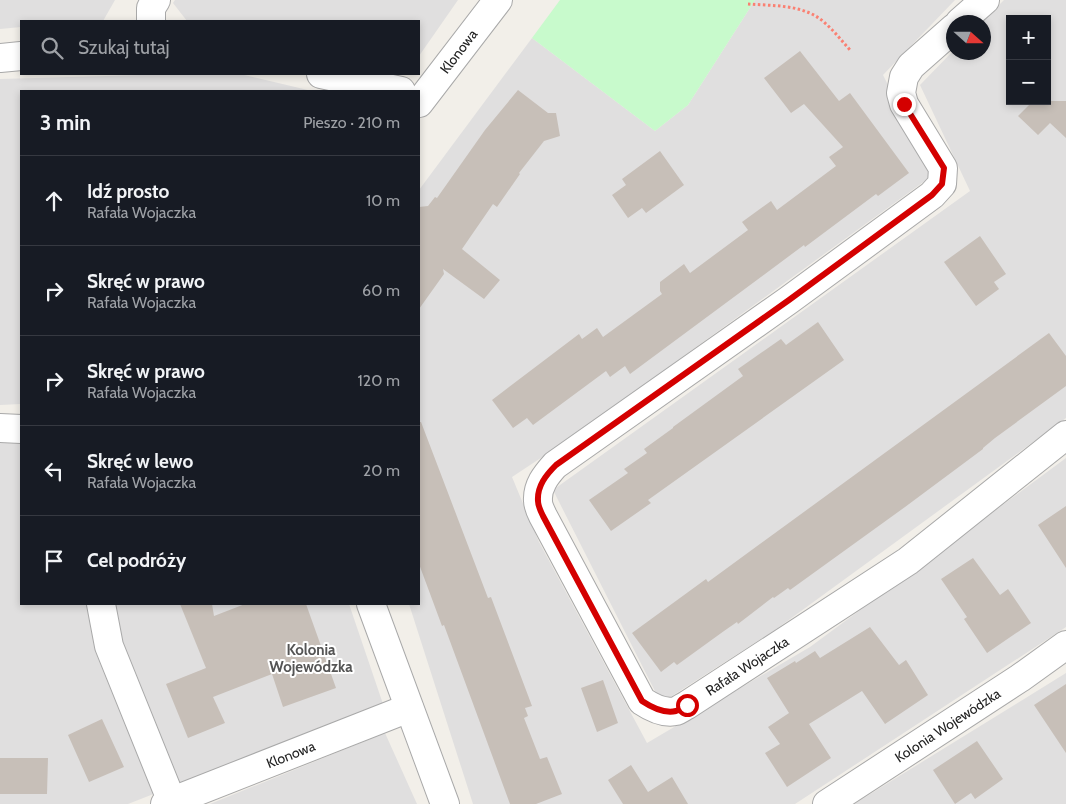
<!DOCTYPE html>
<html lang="pl">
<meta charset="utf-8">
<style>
body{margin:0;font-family:Cabin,sans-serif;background:#242831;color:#f1f3f6}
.controls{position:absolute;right:15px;top:15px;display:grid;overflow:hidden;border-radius:0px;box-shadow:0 2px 8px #0003}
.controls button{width:45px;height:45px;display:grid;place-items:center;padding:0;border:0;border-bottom:1px solid #363941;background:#171b24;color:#f1f3f6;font:25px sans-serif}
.compass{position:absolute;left:946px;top:15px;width:45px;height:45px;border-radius:50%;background:#171b24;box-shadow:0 2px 8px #0003;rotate:111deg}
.stop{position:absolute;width:15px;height:15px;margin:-11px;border:4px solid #d40000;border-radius:50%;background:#fff}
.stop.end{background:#d40000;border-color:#fff;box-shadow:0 1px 5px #0008}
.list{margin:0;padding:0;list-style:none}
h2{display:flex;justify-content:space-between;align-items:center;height:65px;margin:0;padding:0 20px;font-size:21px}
h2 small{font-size:16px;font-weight:400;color:#9ea1a6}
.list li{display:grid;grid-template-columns:32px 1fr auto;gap:15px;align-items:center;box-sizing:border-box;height:90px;padding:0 20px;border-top:1px solid #363941}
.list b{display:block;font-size:19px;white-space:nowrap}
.list p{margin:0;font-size:16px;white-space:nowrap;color:#9ea1a6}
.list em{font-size:16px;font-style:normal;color:#9ea1a6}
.icon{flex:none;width:28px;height:28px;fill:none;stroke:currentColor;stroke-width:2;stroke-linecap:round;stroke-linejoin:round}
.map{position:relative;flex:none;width:1066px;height:804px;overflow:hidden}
.search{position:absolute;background:#171b24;box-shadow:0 2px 8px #0003;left:20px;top:20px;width:400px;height:55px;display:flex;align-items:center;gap:12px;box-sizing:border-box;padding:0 18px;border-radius:0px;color:#9ea1a6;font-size:19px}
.panel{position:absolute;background:#171b24;box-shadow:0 2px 8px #0003;left:20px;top:90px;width:400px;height:515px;border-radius:0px}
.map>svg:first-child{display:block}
.residential{fill:#e0dfdf;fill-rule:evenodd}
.park{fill:#c8facc}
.building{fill:#c7bfb8}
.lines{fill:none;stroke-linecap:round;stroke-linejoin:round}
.minor-casing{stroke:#a9a9a9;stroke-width:30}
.path{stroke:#fa8072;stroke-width:3;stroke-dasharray:2.5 2.5;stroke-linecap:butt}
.minor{stroke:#fff;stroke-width:28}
.route{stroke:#d40000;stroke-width:6}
.labels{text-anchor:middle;stroke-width:4;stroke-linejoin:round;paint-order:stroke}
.street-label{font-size:14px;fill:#222;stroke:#fff}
.neighbourhood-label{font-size:15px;font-weight:bold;fill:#555;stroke:#fff}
</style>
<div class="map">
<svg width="1066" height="804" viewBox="0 0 1066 804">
<rect width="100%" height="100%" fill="#f2efe9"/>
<!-- residential -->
<path class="residential" d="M 0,0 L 115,0 L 103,21 L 21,21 L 21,27 L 0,29 Z
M 175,0 L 458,0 L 419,56 L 419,21 L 187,21 L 173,3 Z
M 755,0 L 955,0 L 883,75 L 933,175 L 571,438 L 512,477 L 539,542 L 647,743 L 810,647 L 1066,458 L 1066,627 L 795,804 L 473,804 L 409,604 L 419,604 L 419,190 L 532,38 L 655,131 L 688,105 Z
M 1004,0 L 1066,0 L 1066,418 L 775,630 L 661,703 L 553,490 L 970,191 L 920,85 L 953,51 L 954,52 L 984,52 L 984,22 L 982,22 ZM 1010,19 L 1047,19 L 1047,101 L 1010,101 Z
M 177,74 L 240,74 L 312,91 L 21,91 L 21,404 L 0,405 L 0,79 Z
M 0,440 L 21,440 L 21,604 L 349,604 L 383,704 L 128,804 L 0,804 Z
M 1066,673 L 1066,804 L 854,804 Z
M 385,733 L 417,804 L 210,804 Z"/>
<!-- park -->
<path class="park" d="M 560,0 L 755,0 L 688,105 L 655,131 L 532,38 Z"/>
<!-- building -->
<path class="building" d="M 800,51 L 839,101 L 850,93 L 909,173 L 878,196 L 876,194 L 805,247 L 804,245 L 630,374 L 625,366 L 610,377 L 606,371 L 533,425 L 527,418 L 513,428 L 492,400 L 579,334 L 582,339 L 597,328 L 603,337 L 662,294 L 660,291 L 660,282 L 684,264 L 690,273 L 748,230 L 742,222 L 771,201 L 777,210 L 836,166 L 829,157 L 843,147 L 804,104 L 791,113 L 764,78 Z
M 518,90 L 548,113 L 556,113 L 560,136 L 544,141 L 519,173 L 520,174 L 497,207 L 493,204 L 462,249 L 500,280 L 484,299 L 443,269 L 444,274 L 419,309 L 419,207 L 428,206 L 435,197 L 437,198 L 485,130 Z
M 1027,101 L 1066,101 L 1066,138 L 1050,123 L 1038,135 L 1018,116 L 1030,104 Z
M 660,151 L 684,185 L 646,213 L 642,208 L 628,218 L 612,195 L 626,185 L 622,179 Z
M 980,236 L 1006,274 L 994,282 L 999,289 L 976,306 L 944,262 Z
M 818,322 L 844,360 L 648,500 L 651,503 L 611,531 L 589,500 L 628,473 L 624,469 L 647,453 L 644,449 L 673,428 L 673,427 L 743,376 L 738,369 L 781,339 L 786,345 Z
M 1049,333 L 1066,356 L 1066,386 L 995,438 L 983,448 L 983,449 L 905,507 L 790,590 L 788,588 L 774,598 L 773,597 L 738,624 L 737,622 L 724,631 L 677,665 L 674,662 L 661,672 L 632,633 L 706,579 L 708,582 Z
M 419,422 L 421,422 L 488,598 L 491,597 L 532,706 L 525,708 L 528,716 L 524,718 L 540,759 L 547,757 L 562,794 L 536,804 L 510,804 L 444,625 L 442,626 L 419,564 Z
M 1066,506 L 1066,568 L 1038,525 Z
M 973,558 L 1000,595 L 1008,589 L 1031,623 L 987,653 L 964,619 L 967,617 L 941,579 Z
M 180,604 L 212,604 L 214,616 L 245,604 L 306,604 L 336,688 L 283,707 L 272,674 L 213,697 L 225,723 L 188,738 L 166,684 L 206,668 Z
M 870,627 L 899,665 L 906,660 L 928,695 L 885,724 L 862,691 L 809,724 L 831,758 L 787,787 L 765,753 L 780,744 L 768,727 L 789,713 L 767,678 L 795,661 L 796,663 L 815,651 L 820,658 Z
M 603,680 L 618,723 L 597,732 L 581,688 Z
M 1066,684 L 1066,753 L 1034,705 Z
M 102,719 L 124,767 L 89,782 L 68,735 Z
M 977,741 L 1003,779 L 975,799 L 971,793 L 955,804 L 933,770 Z
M 0,758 L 48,758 L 47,794 L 0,794 Z
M 631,765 L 648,792 L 672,777 L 688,804 L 623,804 L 608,780 Z"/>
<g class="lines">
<!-- minor casing -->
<g class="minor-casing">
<g id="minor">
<path d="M 151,21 L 151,8 L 156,0"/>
<path d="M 960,22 L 985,0"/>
<path id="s1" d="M 954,28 L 911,66 L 904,77 L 901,93 L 904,104 L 943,168 L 942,184 L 932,195 L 789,300 L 555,465 C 546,475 537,486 538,501 C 538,506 541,512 543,516 L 642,701 C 651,707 664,714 676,711 C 679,710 683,707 687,705 L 908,561 L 1066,435"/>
<path d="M 0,58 L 21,56"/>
<path d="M 321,74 L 401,91"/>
<path id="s2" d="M 419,103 L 498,0"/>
<path d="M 0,428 L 21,429"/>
<path d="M 101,604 L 109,646 L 172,802"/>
<path d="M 371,604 L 445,804"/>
<path id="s3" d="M 165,804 L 409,708"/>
<path id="s4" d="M 827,804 L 1020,678 L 1066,645"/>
</g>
</g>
<!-- path -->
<path class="path" d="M 748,4 C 774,6 806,4 826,24 C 835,32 842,41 850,50"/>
<!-- minor -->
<use href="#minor" class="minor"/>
</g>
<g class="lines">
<!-- route -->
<path class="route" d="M 687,705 C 683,707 679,710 676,711 C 664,714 651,707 642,701 L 543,516 C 541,512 538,506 538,501 C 537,486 546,475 556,465 L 789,300 L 932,195 L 942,184 L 944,168 L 904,104"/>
</g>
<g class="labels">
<!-- street labels -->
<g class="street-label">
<text dy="5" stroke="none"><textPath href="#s2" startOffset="65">Klonowa</textPath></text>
<text dy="5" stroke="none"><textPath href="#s1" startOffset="1055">Rafała Wojaczka</textPath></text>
<text dy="5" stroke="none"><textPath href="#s4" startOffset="144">Kolonia Wojewódzka</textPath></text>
<text dy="5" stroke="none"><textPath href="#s3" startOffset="135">Klonowa</textPath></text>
</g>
<!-- neighbourhood labels -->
<g class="neighbourhood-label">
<text x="311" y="655">Kolonia<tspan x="311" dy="17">Wojewódzka</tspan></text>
</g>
</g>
</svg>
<div class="controls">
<button>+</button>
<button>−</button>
</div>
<svg class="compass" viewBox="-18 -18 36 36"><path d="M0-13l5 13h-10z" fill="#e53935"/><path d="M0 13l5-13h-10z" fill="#9ea1a6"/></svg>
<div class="stop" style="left:687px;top:705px"></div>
<div class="stop end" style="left:904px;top:104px"></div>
<div class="search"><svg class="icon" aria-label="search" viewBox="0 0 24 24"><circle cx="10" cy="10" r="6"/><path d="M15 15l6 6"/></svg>Szukaj tutaj</div>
<section class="panel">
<h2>3 min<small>Pieszo · 210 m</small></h2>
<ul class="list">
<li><svg class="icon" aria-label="ahead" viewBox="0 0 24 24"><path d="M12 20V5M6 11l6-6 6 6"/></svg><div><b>Idź prosto</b><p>Rafała Wojaczka</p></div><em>10 m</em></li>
<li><svg class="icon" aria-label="right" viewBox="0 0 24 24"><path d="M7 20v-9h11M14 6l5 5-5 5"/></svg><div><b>Skręć w prawo</b><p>Rafała Wojaczka</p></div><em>60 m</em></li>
<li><svg class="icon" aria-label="right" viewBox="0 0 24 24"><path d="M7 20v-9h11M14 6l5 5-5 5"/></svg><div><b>Skręć w prawo</b><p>Rafała Wojaczka</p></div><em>120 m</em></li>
<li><svg class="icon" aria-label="left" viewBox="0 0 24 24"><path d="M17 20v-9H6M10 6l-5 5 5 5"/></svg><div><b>Skręć w lewo</b><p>Rafała Wojaczka</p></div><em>20 m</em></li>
<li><svg class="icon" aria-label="arrive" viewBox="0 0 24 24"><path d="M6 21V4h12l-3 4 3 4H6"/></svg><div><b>Cel podróży</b></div></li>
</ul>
</section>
</div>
